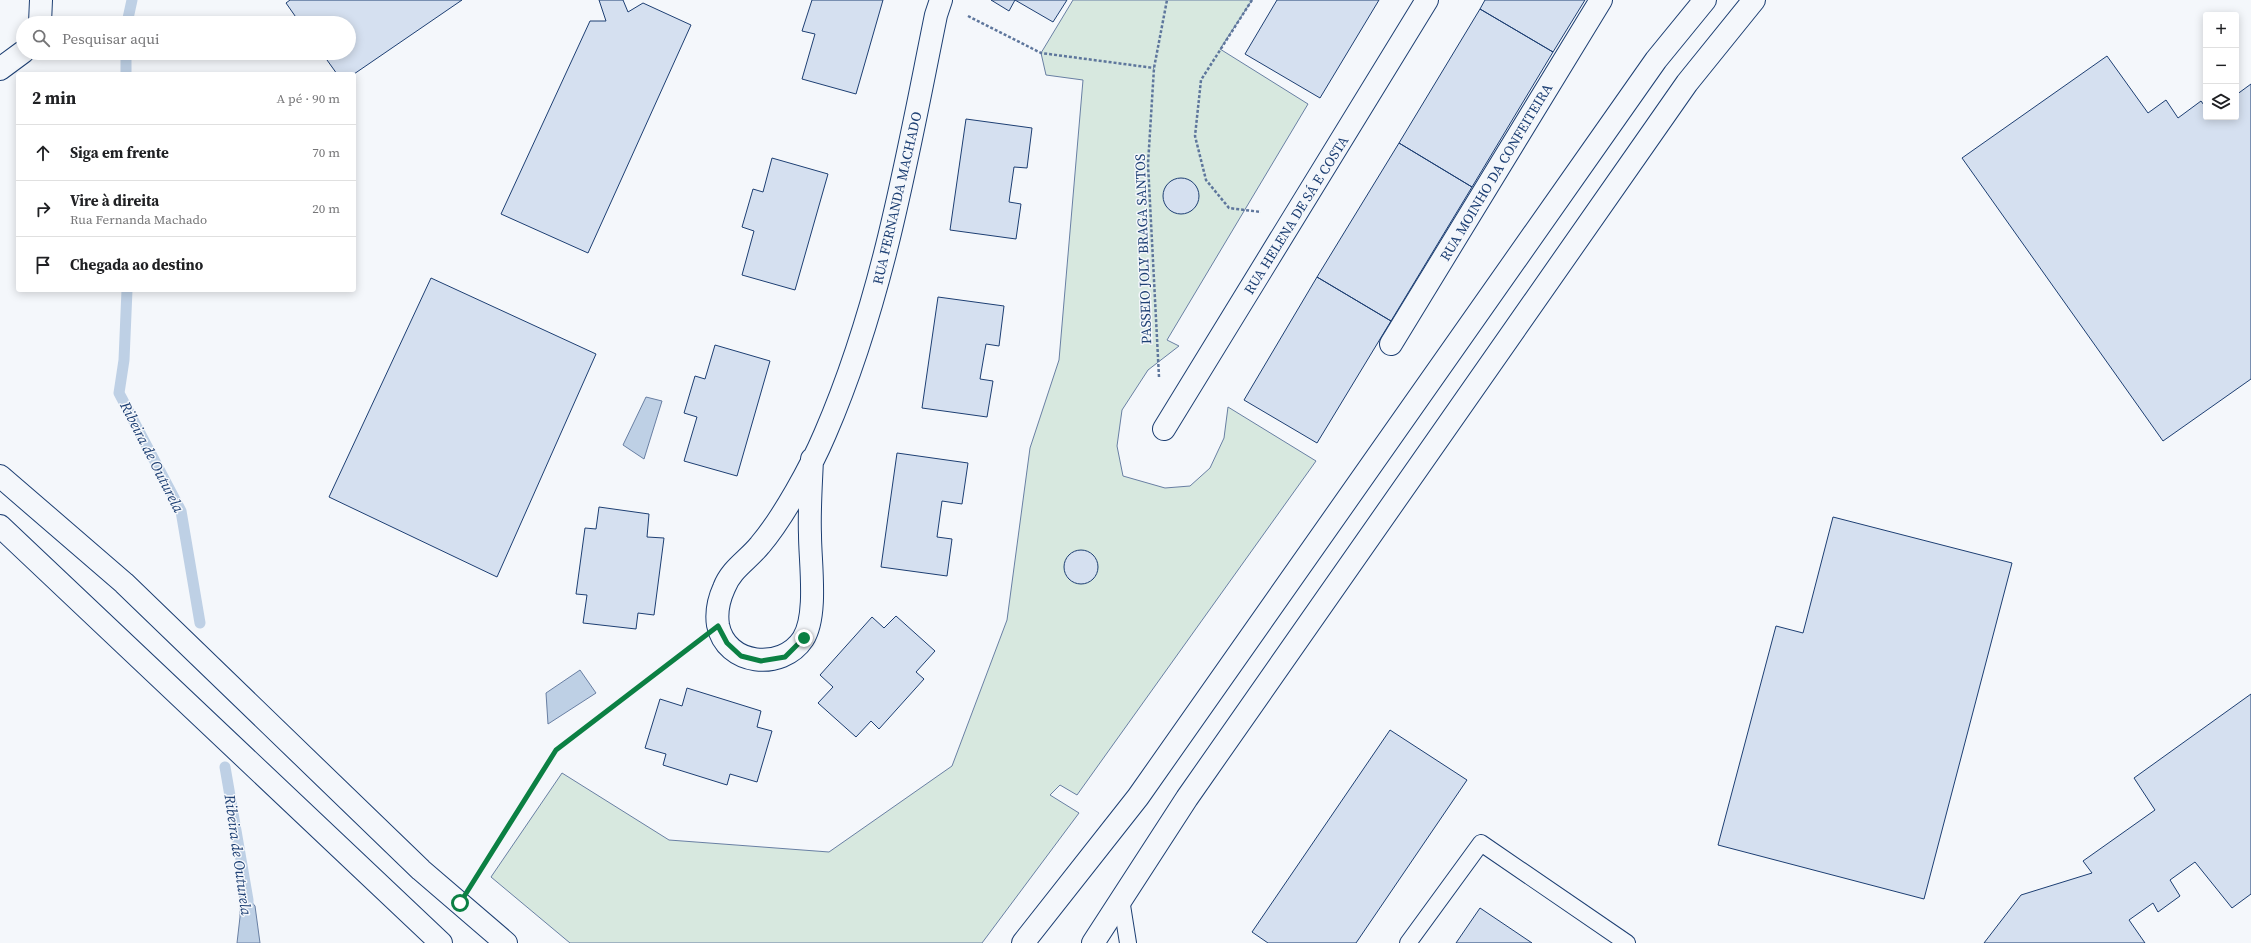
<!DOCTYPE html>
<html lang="pt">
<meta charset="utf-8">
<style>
body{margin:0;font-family:"Source Serif 4",serif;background:#f2f2f2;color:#202124}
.controls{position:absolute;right:12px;top:12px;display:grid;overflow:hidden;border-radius:4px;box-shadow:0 2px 10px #0003}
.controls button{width:36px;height:36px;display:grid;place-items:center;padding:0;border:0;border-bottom:1px solid #e0e0e0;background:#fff;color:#202124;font:20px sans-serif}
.stop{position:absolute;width:12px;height:12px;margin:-9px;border:3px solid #0b8043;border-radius:50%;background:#fff}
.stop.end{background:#0b8043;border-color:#fff;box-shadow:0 1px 4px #0008}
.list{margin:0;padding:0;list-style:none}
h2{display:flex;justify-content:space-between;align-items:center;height:52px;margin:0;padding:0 16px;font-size:17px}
h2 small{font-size:13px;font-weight:400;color:#757577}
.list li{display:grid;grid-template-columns:26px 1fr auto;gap:12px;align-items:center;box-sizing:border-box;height:56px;padding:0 16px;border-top:1px solid #e0e0e0}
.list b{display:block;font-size:15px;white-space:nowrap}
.list p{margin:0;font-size:13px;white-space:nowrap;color:#757577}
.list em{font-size:13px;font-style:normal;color:#757577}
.icon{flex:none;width:22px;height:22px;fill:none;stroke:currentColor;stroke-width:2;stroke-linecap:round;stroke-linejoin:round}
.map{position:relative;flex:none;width:2251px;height:943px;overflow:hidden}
.search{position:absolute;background:#fff;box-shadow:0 2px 10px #0003;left:16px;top:16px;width:340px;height:44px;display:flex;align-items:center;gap:10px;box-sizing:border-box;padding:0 14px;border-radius:22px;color:#757577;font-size:15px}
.panel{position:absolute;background:#fff;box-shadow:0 2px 10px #0003;left:16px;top:72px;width:340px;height:220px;border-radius:4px}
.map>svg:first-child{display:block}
.green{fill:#d7e8df;stroke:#687fa3}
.water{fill:#bed0e5;stroke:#687fa3}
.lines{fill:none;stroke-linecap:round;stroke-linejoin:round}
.stream{stroke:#bed0e5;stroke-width:11}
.building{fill:#d5e0f0;stroke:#1d3f73}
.service-casing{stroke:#1d3f73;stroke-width:18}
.minor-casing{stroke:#1d3f73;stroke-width:24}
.tertiary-casing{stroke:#1d3f73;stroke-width:24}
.path{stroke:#5e769c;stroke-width:2.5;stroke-dasharray:3 2;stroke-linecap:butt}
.service{stroke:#f4f7fb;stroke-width:16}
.minor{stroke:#f4f7fb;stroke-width:22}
.tertiary{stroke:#f4f7fb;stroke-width:22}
.route{stroke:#0b8043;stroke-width:5}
.labels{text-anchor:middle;stroke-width:3;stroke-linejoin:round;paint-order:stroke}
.street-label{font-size:14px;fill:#1d3f73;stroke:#f4f7fb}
.water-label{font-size:15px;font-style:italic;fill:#1d3f73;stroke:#f4f7fb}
</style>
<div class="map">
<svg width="2251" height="943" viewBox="0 0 2251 943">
<rect width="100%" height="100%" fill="#f4f7fb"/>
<!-- green -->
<path class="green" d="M 1073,0 L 1252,0 L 1220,49 L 1308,104 L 1167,340 L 1179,346 L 1148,370 L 1122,410 L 1117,446 L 1123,476 L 1165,488 L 1190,486 L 1210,468 L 1224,438 L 1228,407 L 1316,461 L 1077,795 L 1060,785 L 1050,795 L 1079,813 L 982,943 L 570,943 L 491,877 L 562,773 L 669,840 L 829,852 L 952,766 L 1007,620 L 1030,448 L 1059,360 L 1083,80 L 1046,75 L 1041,53 Z"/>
<!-- water -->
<path class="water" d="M 646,397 L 662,401 L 644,459 L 623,445 Z
M 580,670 L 596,693 L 548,724 L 546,693 Z
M 240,888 L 255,906 L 260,943 L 237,943 L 240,917 Z"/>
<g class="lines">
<!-- stream -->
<path class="stream" d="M 127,23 L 132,0
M 126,53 L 126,74
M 127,290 L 124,360 L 119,393 L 181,511 L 200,623
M 225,767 L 248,900 L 248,911"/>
</g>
<!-- building -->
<path class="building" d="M 290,0 L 462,0 L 354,74 L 337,74 L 322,53 L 349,53 L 349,23 L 300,23 L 286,3 Z
M 599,0 L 623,0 L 628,12 L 643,3 L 691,25 L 588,253 L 501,214 L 590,21 L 606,21 Z
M 812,0 L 883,0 L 856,94 L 802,79 L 815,34 L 802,31 Z
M 991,0 L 1067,0 L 1053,22 L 1015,0 L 1009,11 Z
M 1277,0 L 1379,0 L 1320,98 L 1245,54 Z
M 1485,0 L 1585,0 L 1553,52 L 1480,9 Z
M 1480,9 L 1553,52 L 1472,187 L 1399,143 Z
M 2107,56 L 2148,113 L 2166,100 L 2178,118 L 2201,101 L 2206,108 L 2206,117 L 2236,117 L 2236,95 L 2251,84 L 2251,379 L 2163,441 L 1962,158 Z
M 966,119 L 1032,128 L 1027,168 L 1014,167 L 1009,202 L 1021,204 L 1016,239 L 950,230 Z
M 1399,143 L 1472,187 L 1391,321 L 1317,277 Z
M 772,158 L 828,174 L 795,290 L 742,275 L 754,231 L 742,227 L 753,189 L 763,192 Z
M1163 196a18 18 0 1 1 36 0a18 18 0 1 1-36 0Z
M 1317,277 L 1391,321 L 1317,443 L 1244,400 Z
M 431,278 L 596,354 L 497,577 L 329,497 Z
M 938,297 L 1004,306 L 999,346 L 986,344 L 980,379 L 993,381 L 987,417 L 922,408 Z
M 715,345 L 770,361 L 737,476 L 684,461 L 697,417 L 684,413 L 695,376 L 705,379 Z
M 897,453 L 968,463 L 962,504 L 942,501 L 937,537 L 952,539 L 947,576 L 881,567 Z
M 599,507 L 649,514 L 647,537 L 664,538 L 654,615 L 638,613 L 636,629 L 583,623 L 587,595 L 576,594 L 585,528 L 596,529 Z
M 1833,517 L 2012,563 L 1924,899 L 1718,845 L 1776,626 L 1803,633 Z
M1064 567a17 17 0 1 1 34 0a17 17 0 1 1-34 0Z
M 896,616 L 935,651 L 916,672 L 924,679 L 879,729 L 871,721 L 856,737 L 818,703 L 833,687 L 820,675 L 872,617 L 884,628 Z
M 687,688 L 761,711 L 757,727 L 772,731 L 757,782 L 730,774 L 727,785 L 663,765 L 666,754 L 645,748 L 660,699 L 682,706 Z
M 2251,694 L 2251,894 L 2232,908 L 2195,862 L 2170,880 L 2180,896 L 2158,912 L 2153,903 L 2129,920 L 2145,943 L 1984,943 L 2021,895 L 2092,873 L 2083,861 L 2155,810 L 2134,778 Z
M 1390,730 L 1467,780 L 1356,943 L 1268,943 L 1252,932 Z
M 1480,908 L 1532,943 L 1456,943 Z"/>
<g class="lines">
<!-- service casing -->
<g class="service-casing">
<path id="service" d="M 1121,899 L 1128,943
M 1408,943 L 1481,843 L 1627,943"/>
</g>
<!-- minor casing -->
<g class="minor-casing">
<path id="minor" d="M 40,23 L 41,0
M 0,69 L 23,52
M 1391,344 L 1601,0
M 1164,429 L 1427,0
M 812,459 C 811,484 809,510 810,535 C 810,562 818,616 803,639 C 782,671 726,666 718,625 C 716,612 719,599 724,588 C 731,569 748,560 760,545 C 783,518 811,467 825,434 C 883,300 907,157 936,15 L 941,0"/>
</g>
<!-- tertiary casing -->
<g class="tertiary-casing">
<path id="tertiary" d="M 0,476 L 124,583 L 421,870 L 506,943
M 0,526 L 441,943
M 1023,943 L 1138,797 L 1656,60 L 1705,0
M 1093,943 L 1187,798 L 1687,83 L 1754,0"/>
</g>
<!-- path -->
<path class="path" d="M 1252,0 L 1201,80 L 1195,136 L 1206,180 L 1229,208 L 1261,212
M 968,16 L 1041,53 L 1154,68
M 1159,377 L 1148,164 L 1154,68 L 1167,0
M 476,878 L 556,750 L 694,644"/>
<!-- service -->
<use href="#service" class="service"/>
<!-- minor -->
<use href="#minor" class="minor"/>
<!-- tertiary -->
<use href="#tertiary" class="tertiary"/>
</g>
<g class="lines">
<!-- route -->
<path class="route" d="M 460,903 L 556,750 L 718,626 L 727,643 L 741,656 L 761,661 L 785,657 L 804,638"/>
</g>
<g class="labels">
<!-- street labels -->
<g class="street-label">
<text transform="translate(1496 172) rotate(-59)" y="5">RUA MOINHO DA CONFEITEIRA</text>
<text transform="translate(897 198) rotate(-77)" y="5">RUA FERNANDA MACHADO</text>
<text transform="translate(1296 215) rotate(-58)" y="5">RUA HELENA DE SÁ E COSTA</text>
<text transform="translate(1143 249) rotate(-92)" y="5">PASSEIO JOLY BRAGA SANTOS</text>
</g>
<!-- water labels -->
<g class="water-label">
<text transform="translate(152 457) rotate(63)" y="5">Ribeira de Outurela</text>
<text transform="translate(238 855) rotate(82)" y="5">Ribeira de Outurela</text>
</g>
</g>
</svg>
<div class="controls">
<button>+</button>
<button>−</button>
<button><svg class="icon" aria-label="layers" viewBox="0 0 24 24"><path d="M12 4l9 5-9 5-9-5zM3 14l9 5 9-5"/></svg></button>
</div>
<div class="stop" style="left:460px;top:903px"></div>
<div class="stop end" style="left:804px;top:638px"></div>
<div class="search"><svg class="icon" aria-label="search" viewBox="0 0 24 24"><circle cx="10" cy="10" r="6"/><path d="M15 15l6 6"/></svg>Pesquisar aqui</div>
<section class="panel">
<h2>2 min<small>A pé · 90 m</small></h2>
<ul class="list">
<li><svg class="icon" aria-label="ahead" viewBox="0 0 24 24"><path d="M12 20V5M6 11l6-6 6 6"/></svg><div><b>Siga em frente</b></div><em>70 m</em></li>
<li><svg class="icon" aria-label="right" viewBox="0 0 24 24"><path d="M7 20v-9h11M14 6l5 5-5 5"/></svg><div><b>Vire à direita</b><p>Rua Fernanda Machado</p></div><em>20 m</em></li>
<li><svg class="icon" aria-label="arrive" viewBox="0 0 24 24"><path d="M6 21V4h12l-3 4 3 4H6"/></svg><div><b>Chegada ao destino</b></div></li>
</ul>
</section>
</div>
